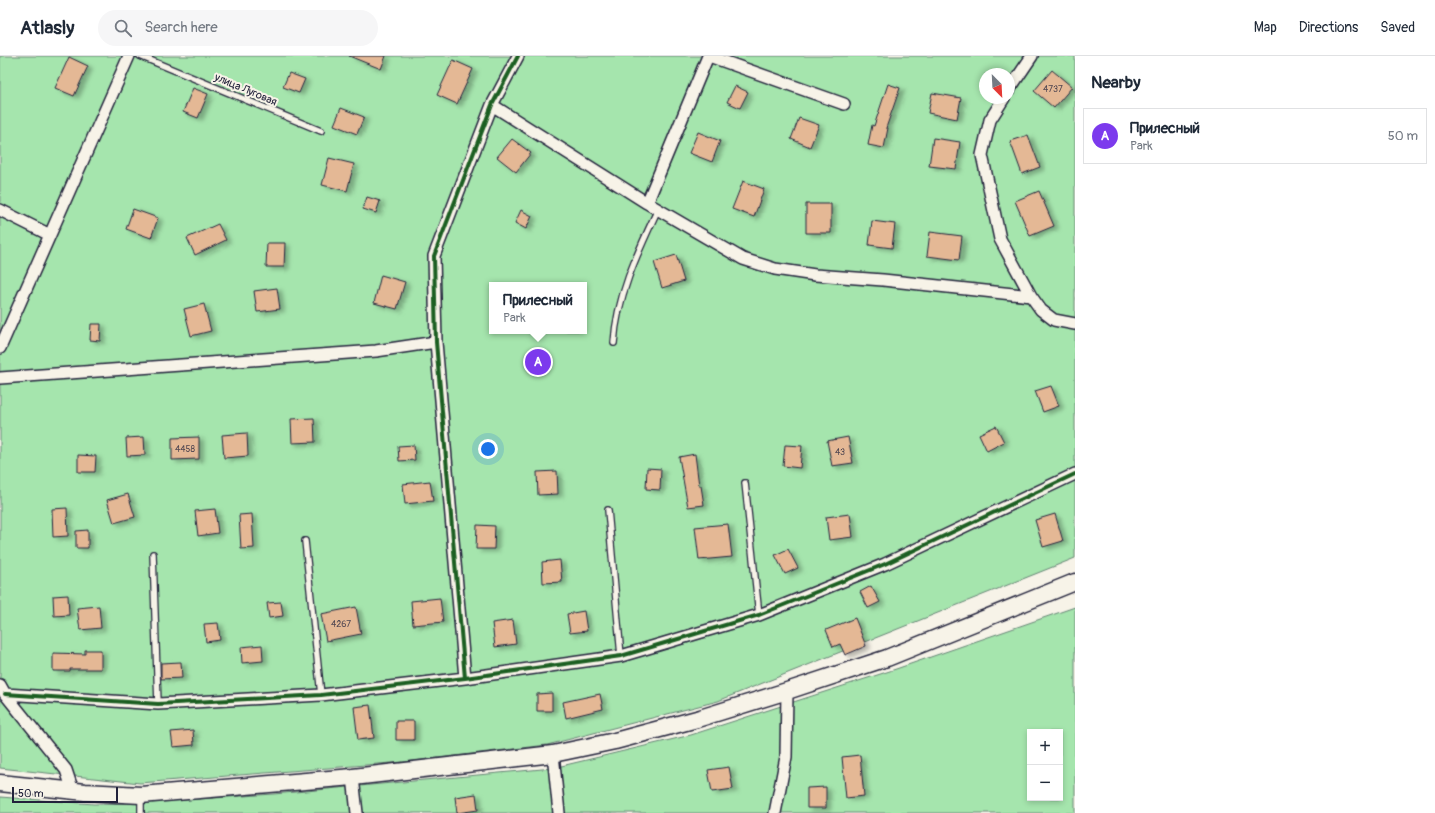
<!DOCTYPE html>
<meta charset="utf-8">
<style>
body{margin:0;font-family:Pangolin,sans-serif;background:#f6f6f7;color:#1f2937}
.controls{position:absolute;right:12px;bottom:12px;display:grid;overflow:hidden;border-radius:0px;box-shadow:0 2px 6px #0003}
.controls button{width:36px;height:36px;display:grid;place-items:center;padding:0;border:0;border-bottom:1px solid #e0e1e3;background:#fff;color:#1f2937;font:20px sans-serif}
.compass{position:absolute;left:979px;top:12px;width:36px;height:36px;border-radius:50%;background:#fff;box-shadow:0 2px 6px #0003;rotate:156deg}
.scale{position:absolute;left:12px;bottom:10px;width:106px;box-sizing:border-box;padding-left:4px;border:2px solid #22223b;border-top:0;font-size:11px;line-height:14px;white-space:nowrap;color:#22223b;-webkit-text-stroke:3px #f7f3e8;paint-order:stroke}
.you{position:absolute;left:488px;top:393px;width:14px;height:14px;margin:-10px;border:3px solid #fff;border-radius:50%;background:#1a73e8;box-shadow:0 0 0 6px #1a73e833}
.badge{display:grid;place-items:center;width:26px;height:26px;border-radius:50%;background:#7c3aed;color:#fff;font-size:13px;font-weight:700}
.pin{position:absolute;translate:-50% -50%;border:2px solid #fff;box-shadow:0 1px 4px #0006}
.popup{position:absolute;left:489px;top:226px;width:98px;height:52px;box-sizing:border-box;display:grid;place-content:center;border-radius:0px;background:#fff;filter:drop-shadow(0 1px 3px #0005);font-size:13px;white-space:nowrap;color:#747a83}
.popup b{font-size:15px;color:#1f2937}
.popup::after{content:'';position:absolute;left:50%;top:100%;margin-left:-8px;border:8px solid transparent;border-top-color:#fff}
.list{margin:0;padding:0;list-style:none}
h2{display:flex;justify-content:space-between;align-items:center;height:52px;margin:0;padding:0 16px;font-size:17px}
h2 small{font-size:13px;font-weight:400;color:#747a83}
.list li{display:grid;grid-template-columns:26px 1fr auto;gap:12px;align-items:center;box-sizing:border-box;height:56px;margin:0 8px 8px;padding:0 8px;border:1px solid #e0e1e3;border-radius:0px}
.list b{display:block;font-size:15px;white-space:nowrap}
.list p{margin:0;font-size:13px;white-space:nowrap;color:#747a83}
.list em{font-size:13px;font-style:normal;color:#747a83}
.icon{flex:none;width:22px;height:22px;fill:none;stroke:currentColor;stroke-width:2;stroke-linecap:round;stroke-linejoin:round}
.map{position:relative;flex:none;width:1075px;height:757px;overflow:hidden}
header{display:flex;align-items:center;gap:24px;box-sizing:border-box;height:56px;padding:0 20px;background:#fff;border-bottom:1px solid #e0e1e3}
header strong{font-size:19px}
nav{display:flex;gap:22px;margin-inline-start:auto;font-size:14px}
.search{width:280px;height:36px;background:#f6f6f7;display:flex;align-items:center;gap:10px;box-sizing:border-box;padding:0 14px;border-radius:22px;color:#747a83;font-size:15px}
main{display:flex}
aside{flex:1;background:#fff}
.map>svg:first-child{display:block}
.green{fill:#a5e5ad;stroke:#648474;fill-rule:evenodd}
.building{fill:#e4b895;stroke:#22223b;filter:url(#shadow)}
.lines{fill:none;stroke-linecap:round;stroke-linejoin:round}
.lane-casing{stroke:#22223b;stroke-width:8}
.street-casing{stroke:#22223b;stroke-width:14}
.secondary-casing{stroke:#22223b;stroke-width:19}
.lane{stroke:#f7f3e8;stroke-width:5.5}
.street{stroke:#f7f3e8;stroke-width:11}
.secondary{stroke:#f7f3e8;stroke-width:16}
.cycleway-casing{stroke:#f7f3e8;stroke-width:6}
.cycleway{stroke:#1b5e20;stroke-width:4}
.labels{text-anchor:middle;stroke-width:4;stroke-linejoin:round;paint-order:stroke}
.number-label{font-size:9px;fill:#524852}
.street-label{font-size:11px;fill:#22223b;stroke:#f7f3e8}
</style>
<header>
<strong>Atlasly</strong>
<div class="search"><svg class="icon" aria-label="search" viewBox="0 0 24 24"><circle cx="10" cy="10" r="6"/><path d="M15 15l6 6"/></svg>Search here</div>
<nav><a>Map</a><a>Directions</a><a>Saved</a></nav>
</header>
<main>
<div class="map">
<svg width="1075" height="757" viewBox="0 0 1075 757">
<defs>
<filter id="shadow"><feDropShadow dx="4.5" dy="2.5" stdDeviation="2" flood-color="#0004"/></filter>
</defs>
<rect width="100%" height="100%" fill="#f7f3e8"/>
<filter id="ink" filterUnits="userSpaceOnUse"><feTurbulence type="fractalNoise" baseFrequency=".025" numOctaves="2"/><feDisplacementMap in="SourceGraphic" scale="8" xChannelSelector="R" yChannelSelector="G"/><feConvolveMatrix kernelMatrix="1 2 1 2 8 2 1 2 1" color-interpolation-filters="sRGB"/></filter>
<g filter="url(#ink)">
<!-- green -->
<path class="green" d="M 0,0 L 1075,0 L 1075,502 L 718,645 L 547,689 L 403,706 L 140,727 L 0,712 ZM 985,18 L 1009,18 L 1009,42 L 985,42 ZM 492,229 L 584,229 L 584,275 L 492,275 Z
M 1075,551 L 1075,757 L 0,757 L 0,741 L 94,748 L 138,747 L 274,738 L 553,712 L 691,679 L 896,613 ZM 1030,676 L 1060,676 L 1060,742 L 1030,742 Z"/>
<!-- building -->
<path class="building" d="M 349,0 L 386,0 L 381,13 Z
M 69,1 L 88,10 L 74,40 L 55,32 Z
M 453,4 L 473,13 L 457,48 L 437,39 Z
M 1052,14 L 1072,31 L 1054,52 L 1034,35 Z
M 289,17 L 305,23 L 299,37 L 283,31 Z
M 888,28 L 900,32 L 886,72 L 888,72 L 884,92 L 868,89 L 872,69 L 874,70 Z
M 735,30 L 748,36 L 740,52 L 727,46 Z
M 193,32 L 208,38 L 198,62 L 183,56 Z
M 932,37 L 961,42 L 957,63 L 928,57 Z
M 341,52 L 364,61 L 357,78 L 334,69 Z
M 799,62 L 819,69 L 810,91 L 791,83 Z
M 698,76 L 720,85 L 712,106 L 689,97 Z
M 1028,79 L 1040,111 L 1022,118 L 1010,85 Z
M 933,82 L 960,86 L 956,113 L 929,110 Z
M 512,83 L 531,97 L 516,116 L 497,101 Z
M 329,102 L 354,108 L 347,135 L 322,129 Z
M 743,125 L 764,133 L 754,161 L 732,153 Z
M 1039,135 L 1054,170 L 1030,180 L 1015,145 Z
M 367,141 L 380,145 L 376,157 L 363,153 Z
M 806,148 L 831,148 L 831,177 L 806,177 Z
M 133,153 L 158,162 L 151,182 L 126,173 Z
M 521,154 L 532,160 L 526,173 L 515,167 Z
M 872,165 L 895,168 L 892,192 L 869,189 Z
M 218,168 L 226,184 L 195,199 L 187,182 Z
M 930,176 L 962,180 L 959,204 L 927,200 Z
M 267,187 L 285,187 L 284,211 L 266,211 Z
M 676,199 L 684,225 L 662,232 L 654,206 Z
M 381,219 L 405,226 L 397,253 L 374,247 Z
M 277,232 L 280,253 L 257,256 L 254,235 Z
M 204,248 L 211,275 L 191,280 L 184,253 Z
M 91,268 L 101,268 L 100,285 L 90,284 Z
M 1051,330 L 1059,350 L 1043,356 L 1035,335 Z
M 314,362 L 315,386 L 292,387 L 291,363 Z
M 996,370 L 1004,386 L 987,395 L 979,378 Z
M 247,377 L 248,400 L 224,402 L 222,379 Z
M 144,381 L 145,399 L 127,400 L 126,382 Z
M 199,381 L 199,403 L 172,404 L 172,382 Z
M 848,381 L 853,407 L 832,410 L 827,385 Z
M 414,389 L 415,404 L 399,405 L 398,390 Z
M 785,389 L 802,390 L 800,412 L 783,410 Z
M 695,398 L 699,430 L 701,430 L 704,449 L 688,451 L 679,401 Z
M 78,399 L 96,400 L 95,416 L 78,416 Z
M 647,412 L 661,413 L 660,434 L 646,433 Z
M 557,415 L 558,438 L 538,439 L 537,416 Z
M 430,425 L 433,445 L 405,448 L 403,428 Z
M 128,438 L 135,461 L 114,467 L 107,444 Z
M 67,452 L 68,480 L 53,481 L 52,453 Z
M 215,453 L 218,477 L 198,480 L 195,455 Z
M 252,458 L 254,492 L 241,493 L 239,459 Z
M 850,458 L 853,481 L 829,484 L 826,461 Z
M 1055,458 L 1063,485 L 1043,491 L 1035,464 Z
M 728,468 L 732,501 L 699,504 L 695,471 Z
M 477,469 L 495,470 L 494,493 L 476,493 Z
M 88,474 L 88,492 L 76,492 L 76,475 Z
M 788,493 L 798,512 L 785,518 L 775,499 Z
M 560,504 L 562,526 L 543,527 L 542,506 Z
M 871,530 L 880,546 L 868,552 L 860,536 Z
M 68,539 L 69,559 L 54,560 L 53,540 Z
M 440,542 L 443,566 L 413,569 L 411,545 Z
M 281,546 L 283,560 L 269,562 L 267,547 Z
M 99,550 L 101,572 L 80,574 L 77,552 Z
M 356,551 L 361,578 L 326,585 L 321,558 Z
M 584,555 L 587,575 L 570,577 L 567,558 Z
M 855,562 L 866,590 L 845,599 L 840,588 L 833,591 L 826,574 Z
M 513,564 L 516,588 L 495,591 L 492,567 Z
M 218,567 L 220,584 L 206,586 L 204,568 Z
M 262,589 L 263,605 L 242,607 L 241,591 Z
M 85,594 L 101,594 L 101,613 L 70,613 L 70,615 L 53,615 L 53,597 L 85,598 Z
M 181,606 L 182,622 L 161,623 L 161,607 Z
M 552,637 L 552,655 L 537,655 L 537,638 Z
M 600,638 L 603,653 L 566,662 L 563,646 Z
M 370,649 L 374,682 L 358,684 L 354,651 Z
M 396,665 L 414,665 L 414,684 L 396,684 Z
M 193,674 L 194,689 L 173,691 L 171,676 Z
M 860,699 L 864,740 L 846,742 L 842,701 Z
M 729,711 L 733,733 L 712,736 L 708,714 Z
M 826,731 L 826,752 L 807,752 L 807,732 Z
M 476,738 L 478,754 L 457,757 L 455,741 Z"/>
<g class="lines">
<!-- lane casing -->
<g class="lane-casing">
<path id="lane" d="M 140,0 L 321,75
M 614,287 C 617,239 638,196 658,153
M 745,427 L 759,559
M 608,454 L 621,600
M 305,485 L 321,639
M 153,498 L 158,648
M 141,741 L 141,757"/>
</g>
<!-- street casing -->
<g class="street-casing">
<path id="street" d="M 709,0 L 844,48
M 1009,34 L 1032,0
M 1004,42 L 990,64 L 982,99 L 1000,183 L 1031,240 L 1041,254 L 1054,264 L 1075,268
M 492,49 L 647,147 L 743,203 L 775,213 L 815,219 L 883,224 L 1031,240
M 647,147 L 708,0
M 0,154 L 50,179
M 0,292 L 129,0
M 0,322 L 376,295 L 436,286
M 465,622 L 436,286 L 434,200 L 492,49 L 518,0
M 0,629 L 5,638 L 66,714 L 73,735
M 5,638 L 158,648 L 321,639 L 465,622 L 621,600 L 759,559 L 885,508 L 1075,418
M 553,698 L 559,757
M 353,721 L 357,757
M 775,757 L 786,701 L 787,635"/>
</g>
<!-- secondary casing -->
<g class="secondary-casing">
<path id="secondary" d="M 0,727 L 85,736 L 141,739 L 353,721 L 553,698 L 615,685 L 697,663 L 787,635 L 887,602 L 1075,526"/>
</g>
<!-- lane -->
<use href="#lane" class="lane"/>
<!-- street -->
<use href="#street" class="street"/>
<!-- secondary -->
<use href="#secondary" class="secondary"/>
<!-- cycleway casing -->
<g class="cycleway-casing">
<path id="cycleway" d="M 465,622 L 436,286 L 434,200 L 492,49 L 518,0
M 5,638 L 158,648 L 321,639 L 465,622 L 621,600 L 759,559 L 885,508 L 1075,418"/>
</g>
<!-- cycleway -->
<use href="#cycleway" class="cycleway"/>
</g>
</g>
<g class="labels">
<!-- number labels -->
<g class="number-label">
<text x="1053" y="36">4737</text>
<text x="185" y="396">4458</text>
<text x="840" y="399">43</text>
<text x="341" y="571">4267</text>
</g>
<!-- street labels -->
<g class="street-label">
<text transform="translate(246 33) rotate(23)" y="4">улица Луговая</text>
</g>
</g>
</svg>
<div class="controls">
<button>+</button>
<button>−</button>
</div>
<svg class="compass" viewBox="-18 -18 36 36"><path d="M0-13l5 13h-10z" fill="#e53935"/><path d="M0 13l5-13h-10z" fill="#747a83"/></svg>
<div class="scale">50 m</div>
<div class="you"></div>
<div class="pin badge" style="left:538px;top:306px">A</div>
<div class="popup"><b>Прилесный</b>Park</div>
</div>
<aside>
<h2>Nearby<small></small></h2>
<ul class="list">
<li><span class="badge">A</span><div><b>Прилесный</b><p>Park</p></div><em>50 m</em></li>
</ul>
</aside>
</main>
